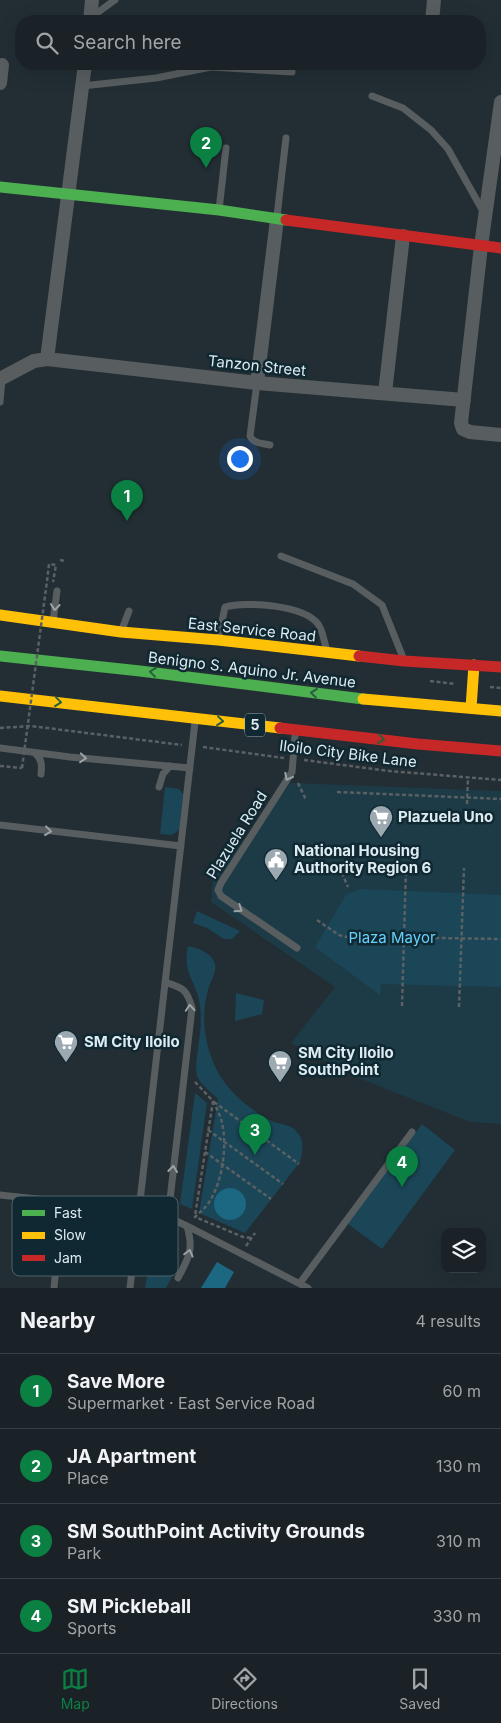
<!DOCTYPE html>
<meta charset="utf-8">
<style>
body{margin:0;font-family:Inter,sans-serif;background:#232a2f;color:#f1f3f6}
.controls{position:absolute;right:15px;bottom:15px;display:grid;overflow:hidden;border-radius:10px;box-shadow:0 5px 20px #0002}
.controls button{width:45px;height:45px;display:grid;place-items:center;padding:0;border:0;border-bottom:1px solid #383f44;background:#1a2227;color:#f1f3f6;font:25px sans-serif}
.you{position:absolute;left:239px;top:458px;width:18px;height:18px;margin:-12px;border:4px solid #fff;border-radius:50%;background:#1a73e8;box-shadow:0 0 0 8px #1a73e833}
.badge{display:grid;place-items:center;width:32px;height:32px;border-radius:50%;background:#0b8043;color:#fff;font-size:16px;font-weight:700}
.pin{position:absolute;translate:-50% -41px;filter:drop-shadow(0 1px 2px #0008)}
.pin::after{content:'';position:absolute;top:26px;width:18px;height:15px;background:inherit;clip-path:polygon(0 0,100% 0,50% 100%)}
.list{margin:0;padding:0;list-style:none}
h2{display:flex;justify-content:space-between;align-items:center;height:65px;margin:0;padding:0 20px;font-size:21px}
h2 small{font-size:16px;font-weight:400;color:#9fa4a7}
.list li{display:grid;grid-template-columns:32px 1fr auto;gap:15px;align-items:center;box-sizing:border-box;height:75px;padding:0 20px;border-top:1px solid #383f44}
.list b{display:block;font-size:19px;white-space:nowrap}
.list p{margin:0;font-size:16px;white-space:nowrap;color:#9fa4a7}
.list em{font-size:16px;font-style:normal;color:#9fa4a7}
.icon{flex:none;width:28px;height:28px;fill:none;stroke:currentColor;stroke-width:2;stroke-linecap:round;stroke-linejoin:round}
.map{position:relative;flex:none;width:501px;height:1288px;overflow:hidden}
.search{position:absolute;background:#1a2227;box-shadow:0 5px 20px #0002;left:15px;right:15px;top:15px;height:55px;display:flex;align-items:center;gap:12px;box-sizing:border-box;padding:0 18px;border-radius:20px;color:#9fa4a7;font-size:19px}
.sheet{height:365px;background:#1a2227}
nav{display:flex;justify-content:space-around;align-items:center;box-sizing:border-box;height:70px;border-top:1px solid #383f44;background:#1a2227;font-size:14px;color:#9fa4a7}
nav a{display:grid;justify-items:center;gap:2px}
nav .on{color:#0b8043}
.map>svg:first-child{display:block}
.built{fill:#1d3b47}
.green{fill:#1a4657}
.water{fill:#1c6781}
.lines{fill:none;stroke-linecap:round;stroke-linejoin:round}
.path{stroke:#5a6063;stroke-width:2.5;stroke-dasharray:4 2.5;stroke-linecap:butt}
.lane{stroke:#585d5f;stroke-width:7}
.street{stroke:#585d5f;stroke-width:14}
.fast{stroke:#4caf50;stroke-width:11}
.slow{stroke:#ffc107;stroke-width:11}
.jam{stroke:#c62828;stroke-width:11}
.path-bridge{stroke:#5a6063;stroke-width:2.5;stroke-dasharray:4 2.5;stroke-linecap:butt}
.oneway{stroke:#9aa4a8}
.oneway2{stroke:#285e3d}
.labels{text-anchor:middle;stroke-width:5;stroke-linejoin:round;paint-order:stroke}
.shield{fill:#102831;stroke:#a0b0b8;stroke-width:1}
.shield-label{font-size:14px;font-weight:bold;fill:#ddebf2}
.street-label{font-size:15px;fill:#ddebf2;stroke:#102831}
.poi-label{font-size:15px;font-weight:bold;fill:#ddebf2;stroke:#102831;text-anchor:start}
.park-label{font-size:15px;fill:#64d2fc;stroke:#102831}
.key{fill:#102831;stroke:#4e626b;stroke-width:1}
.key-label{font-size:14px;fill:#ddebf2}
</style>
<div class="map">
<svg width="501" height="1288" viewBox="0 0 501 1288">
<rect width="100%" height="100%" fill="#222e34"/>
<!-- built -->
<path class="built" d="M 291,783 L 501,791 L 501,1124 L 470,1122 L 361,1079 L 291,1043 L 335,987 L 211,902 L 213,877 Z"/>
<!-- green -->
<path class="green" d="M 165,787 L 179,789 L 183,794 L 179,830 L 172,835 L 160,834 Z
M 361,889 L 501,895 L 501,987 L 381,984 L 380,995 L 315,947 L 346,895 Z
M 197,911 L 240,931 L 232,939 L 224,939 L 207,928 L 193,923 Z
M 188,946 C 198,948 212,953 215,964 C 217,972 210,982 208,990 C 201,1014 204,1041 214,1064 C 225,1090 249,1110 274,1122 C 280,1124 291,1125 295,1130 C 305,1139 303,1150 300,1162 L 245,1233 L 199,1213 L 218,1099 C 212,1093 200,1084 197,1076 C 195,1067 197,1057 198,1049 C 200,1035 202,1020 200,1006 C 197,980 182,976 188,946 Z
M 236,993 L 264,1000 L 262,1014 L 235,1021 Z
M 195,1093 L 207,1103 L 192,1209 L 180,1204 Z
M 422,1124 L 455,1150 L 382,1249 L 348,1224 Z
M 149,1265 L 174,1273 L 166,1288 L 145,1288 Z"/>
<!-- water -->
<path class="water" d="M214 1204a16 16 0 1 1 32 0a16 16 0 1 1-32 0Z
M 217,1262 L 234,1272 L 225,1288 L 201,1288 Z"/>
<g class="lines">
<!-- path -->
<path class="path" d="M 60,560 L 65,561
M 47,581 L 49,564 L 56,565 L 53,582
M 430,681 L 455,684
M 490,687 L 501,688
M 0,728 L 31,726 L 182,745
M 203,747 L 284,758
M 304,760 L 389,771 L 501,780
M 0,766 L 22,768
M 298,783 L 306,800
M 337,792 L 501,799
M 467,804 L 468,778
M 339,867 L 348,887
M 317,920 L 339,935 L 354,939 L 376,937 L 501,939
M 402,1006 L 406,868
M 459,1007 L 464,868
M 195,1082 L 213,1101 L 195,1216
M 213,1101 C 216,1107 219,1113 221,1119 C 228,1143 223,1178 211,1199 C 207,1207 201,1211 195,1217 L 243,1237 L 252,1238
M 214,1102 L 299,1164
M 208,1130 L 283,1184
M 205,1152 L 271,1199
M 246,1246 L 255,1233"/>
<!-- lane -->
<path class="lane" d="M 90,18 L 115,0
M 82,86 L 156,78 L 211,67 L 292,72
M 372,96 L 403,108 L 431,130 L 448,149 L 484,213
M 219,210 L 226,148
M 277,216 L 286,138
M 257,383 L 250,436 C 254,444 262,443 270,445
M 0,402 L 2,379
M 281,556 L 353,584 L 382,605 L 404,660
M 53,622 L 57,591
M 121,632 L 129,611
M 218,640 L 225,607 C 246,601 304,605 318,624 C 323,630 324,643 327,650
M 295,735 L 292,772 L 221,883 L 218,890 L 221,896 L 297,948
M 0,748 L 70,757 L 190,768
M 35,753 C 42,759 42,765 41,774
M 159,787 L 163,774 L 170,766
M 0,825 L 181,846
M 165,982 C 183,988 187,989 192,1008 L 168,1217
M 0,1195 L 139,1210 L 168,1217 L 193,1229 L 308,1288
M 178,1278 C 189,1257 194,1250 187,1226
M 300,1283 L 412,1132
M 54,1288 L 62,1202
M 130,1288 L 195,722"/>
<!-- street -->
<path class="street" d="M 90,21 L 92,0
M 432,21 L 434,0
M 0,83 L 2,65
M 501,102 L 481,246 L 461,423 L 463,429 L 470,432 L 501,435
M 47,359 L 85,64
M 0,379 L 34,361 L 47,359 L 257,383 L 464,400
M 257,383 L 277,219
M 385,393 L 403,236"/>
<!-- fast -->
<path class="fast" d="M 0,187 L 219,210 L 286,220
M 0,656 L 140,671 L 363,699"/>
<!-- slow -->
<path class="slow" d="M 0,615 L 121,632 L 218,640 L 359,656
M 0,696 L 280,728
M 363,699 L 501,711
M 471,708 L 474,665"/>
<!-- jam -->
<path class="jam" d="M 286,220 L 501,248
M 359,656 L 404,661 L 501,667
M 280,728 L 418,744 L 501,751"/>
<!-- path-bridge -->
<path class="path-bridge" d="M 22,768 L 47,581"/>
</g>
<!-- one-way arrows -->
<defs><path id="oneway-chevron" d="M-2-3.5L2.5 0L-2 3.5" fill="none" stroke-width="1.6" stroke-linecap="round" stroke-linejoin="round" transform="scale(1.25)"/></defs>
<g class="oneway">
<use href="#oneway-chevron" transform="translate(55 607) rotate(96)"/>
<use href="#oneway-chevron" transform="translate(83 758) rotate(5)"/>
<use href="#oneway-chevron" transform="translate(288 777) rotate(118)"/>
<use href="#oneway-chevron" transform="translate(48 831) rotate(7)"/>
<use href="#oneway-chevron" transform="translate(239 909) rotate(34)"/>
<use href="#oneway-chevron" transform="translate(190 1008) rotate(-94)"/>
<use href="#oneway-chevron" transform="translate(173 1169) rotate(-83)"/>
<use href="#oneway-chevron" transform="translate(189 1253) rotate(-75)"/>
</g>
<g class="oneway2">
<use href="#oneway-chevron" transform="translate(153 672) rotate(-173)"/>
<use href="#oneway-chevron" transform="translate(314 693) rotate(-173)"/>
<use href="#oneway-chevron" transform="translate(58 702) rotate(7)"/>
<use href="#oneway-chevron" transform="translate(220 721) rotate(6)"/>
<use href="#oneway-chevron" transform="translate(381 739) rotate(7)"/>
</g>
<!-- icons -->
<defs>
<g id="supermarket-pin" transform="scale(1.25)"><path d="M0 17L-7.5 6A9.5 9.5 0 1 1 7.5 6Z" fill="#9ca9b0" stroke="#102831"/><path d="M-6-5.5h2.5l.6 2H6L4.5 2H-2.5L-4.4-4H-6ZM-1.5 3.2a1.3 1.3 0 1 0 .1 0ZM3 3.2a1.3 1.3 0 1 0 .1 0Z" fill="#fff"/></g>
<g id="civic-pin" transform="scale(1.25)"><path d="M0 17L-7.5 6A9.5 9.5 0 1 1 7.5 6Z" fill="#9ca9b0" stroke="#102831"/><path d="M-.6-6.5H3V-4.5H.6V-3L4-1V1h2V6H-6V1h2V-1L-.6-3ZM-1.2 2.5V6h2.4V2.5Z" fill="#fff"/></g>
</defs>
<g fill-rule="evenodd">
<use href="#supermarket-pin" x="381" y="817"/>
<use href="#civic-pin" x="276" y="860"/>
<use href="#supermarket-pin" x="66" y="1042"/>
<use href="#supermarket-pin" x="280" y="1062"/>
</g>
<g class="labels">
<!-- shield labels -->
<rect class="shield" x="245" y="713.5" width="20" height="23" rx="4"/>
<g class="shield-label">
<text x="255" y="730">5</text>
</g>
<!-- street labels -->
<g class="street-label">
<text transform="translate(257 366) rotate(6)" y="5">Tanzon Street</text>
<text transform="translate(252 630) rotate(6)" y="5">East Service Road</text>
<text transform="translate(252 670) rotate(7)" y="5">Benigno S. Aquino Jr. Avenue</text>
<text transform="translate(348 754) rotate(7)" y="5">Iloilo City Bike Lane</text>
<text transform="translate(237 835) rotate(-58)" y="5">Plazuela Road</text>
</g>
<!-- poi labels -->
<g class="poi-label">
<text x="398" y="822">Plazuela Uno</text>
<text x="294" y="856">National Housing<tspan x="294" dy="17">Authority Region 6</tspan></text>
<text x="84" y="1047">SM City Iloilo</text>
<text x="298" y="1058">SM City Iloilo<tspan x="298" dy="17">SouthPoint</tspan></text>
</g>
<!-- park labels -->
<g class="park-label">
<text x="392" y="943">Plaza Mayor</text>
</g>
</g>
<!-- legend -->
<rect x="12" y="1196" width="166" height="80" rx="8" class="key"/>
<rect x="22" y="1210" width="23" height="6" fill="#4caf50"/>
<rect x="22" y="1232" width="23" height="7" fill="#ffc107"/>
<rect x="22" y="1255" width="23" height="6" fill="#c62828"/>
<g class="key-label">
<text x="54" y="1218">Fast</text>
<text x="54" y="1240">Slow</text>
<text x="54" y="1263">Jam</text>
</g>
</svg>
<div class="controls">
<button><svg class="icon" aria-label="layers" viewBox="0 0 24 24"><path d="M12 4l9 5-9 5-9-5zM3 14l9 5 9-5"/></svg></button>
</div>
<div class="you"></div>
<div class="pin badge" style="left:127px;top:521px">1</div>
<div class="pin badge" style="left:206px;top:168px">2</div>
<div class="pin badge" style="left:255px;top:1155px">3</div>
<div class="pin badge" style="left:402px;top:1187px">4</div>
<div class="search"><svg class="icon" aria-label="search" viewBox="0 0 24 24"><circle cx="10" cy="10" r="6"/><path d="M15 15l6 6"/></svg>Search here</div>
</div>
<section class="sheet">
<h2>Nearby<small>4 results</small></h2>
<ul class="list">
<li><span class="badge">1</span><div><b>Save More</b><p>Supermarket · East Service Road</p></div><em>60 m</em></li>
<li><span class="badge">2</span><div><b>JA Apartment</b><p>Place</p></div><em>130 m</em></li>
<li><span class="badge">3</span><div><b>SM SouthPoint Activity Grounds</b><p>Park</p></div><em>310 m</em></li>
<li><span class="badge">4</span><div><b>SM Pickleball</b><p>Sports</p></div><em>330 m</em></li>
</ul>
</section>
<nav>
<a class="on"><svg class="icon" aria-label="map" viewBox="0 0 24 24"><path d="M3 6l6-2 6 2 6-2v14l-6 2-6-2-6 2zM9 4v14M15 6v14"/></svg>Map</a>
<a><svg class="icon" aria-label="directions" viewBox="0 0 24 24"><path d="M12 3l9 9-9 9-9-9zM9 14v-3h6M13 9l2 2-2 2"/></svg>Directions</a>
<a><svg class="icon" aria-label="saved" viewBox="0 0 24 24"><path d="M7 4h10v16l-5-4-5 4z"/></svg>Saved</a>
</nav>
